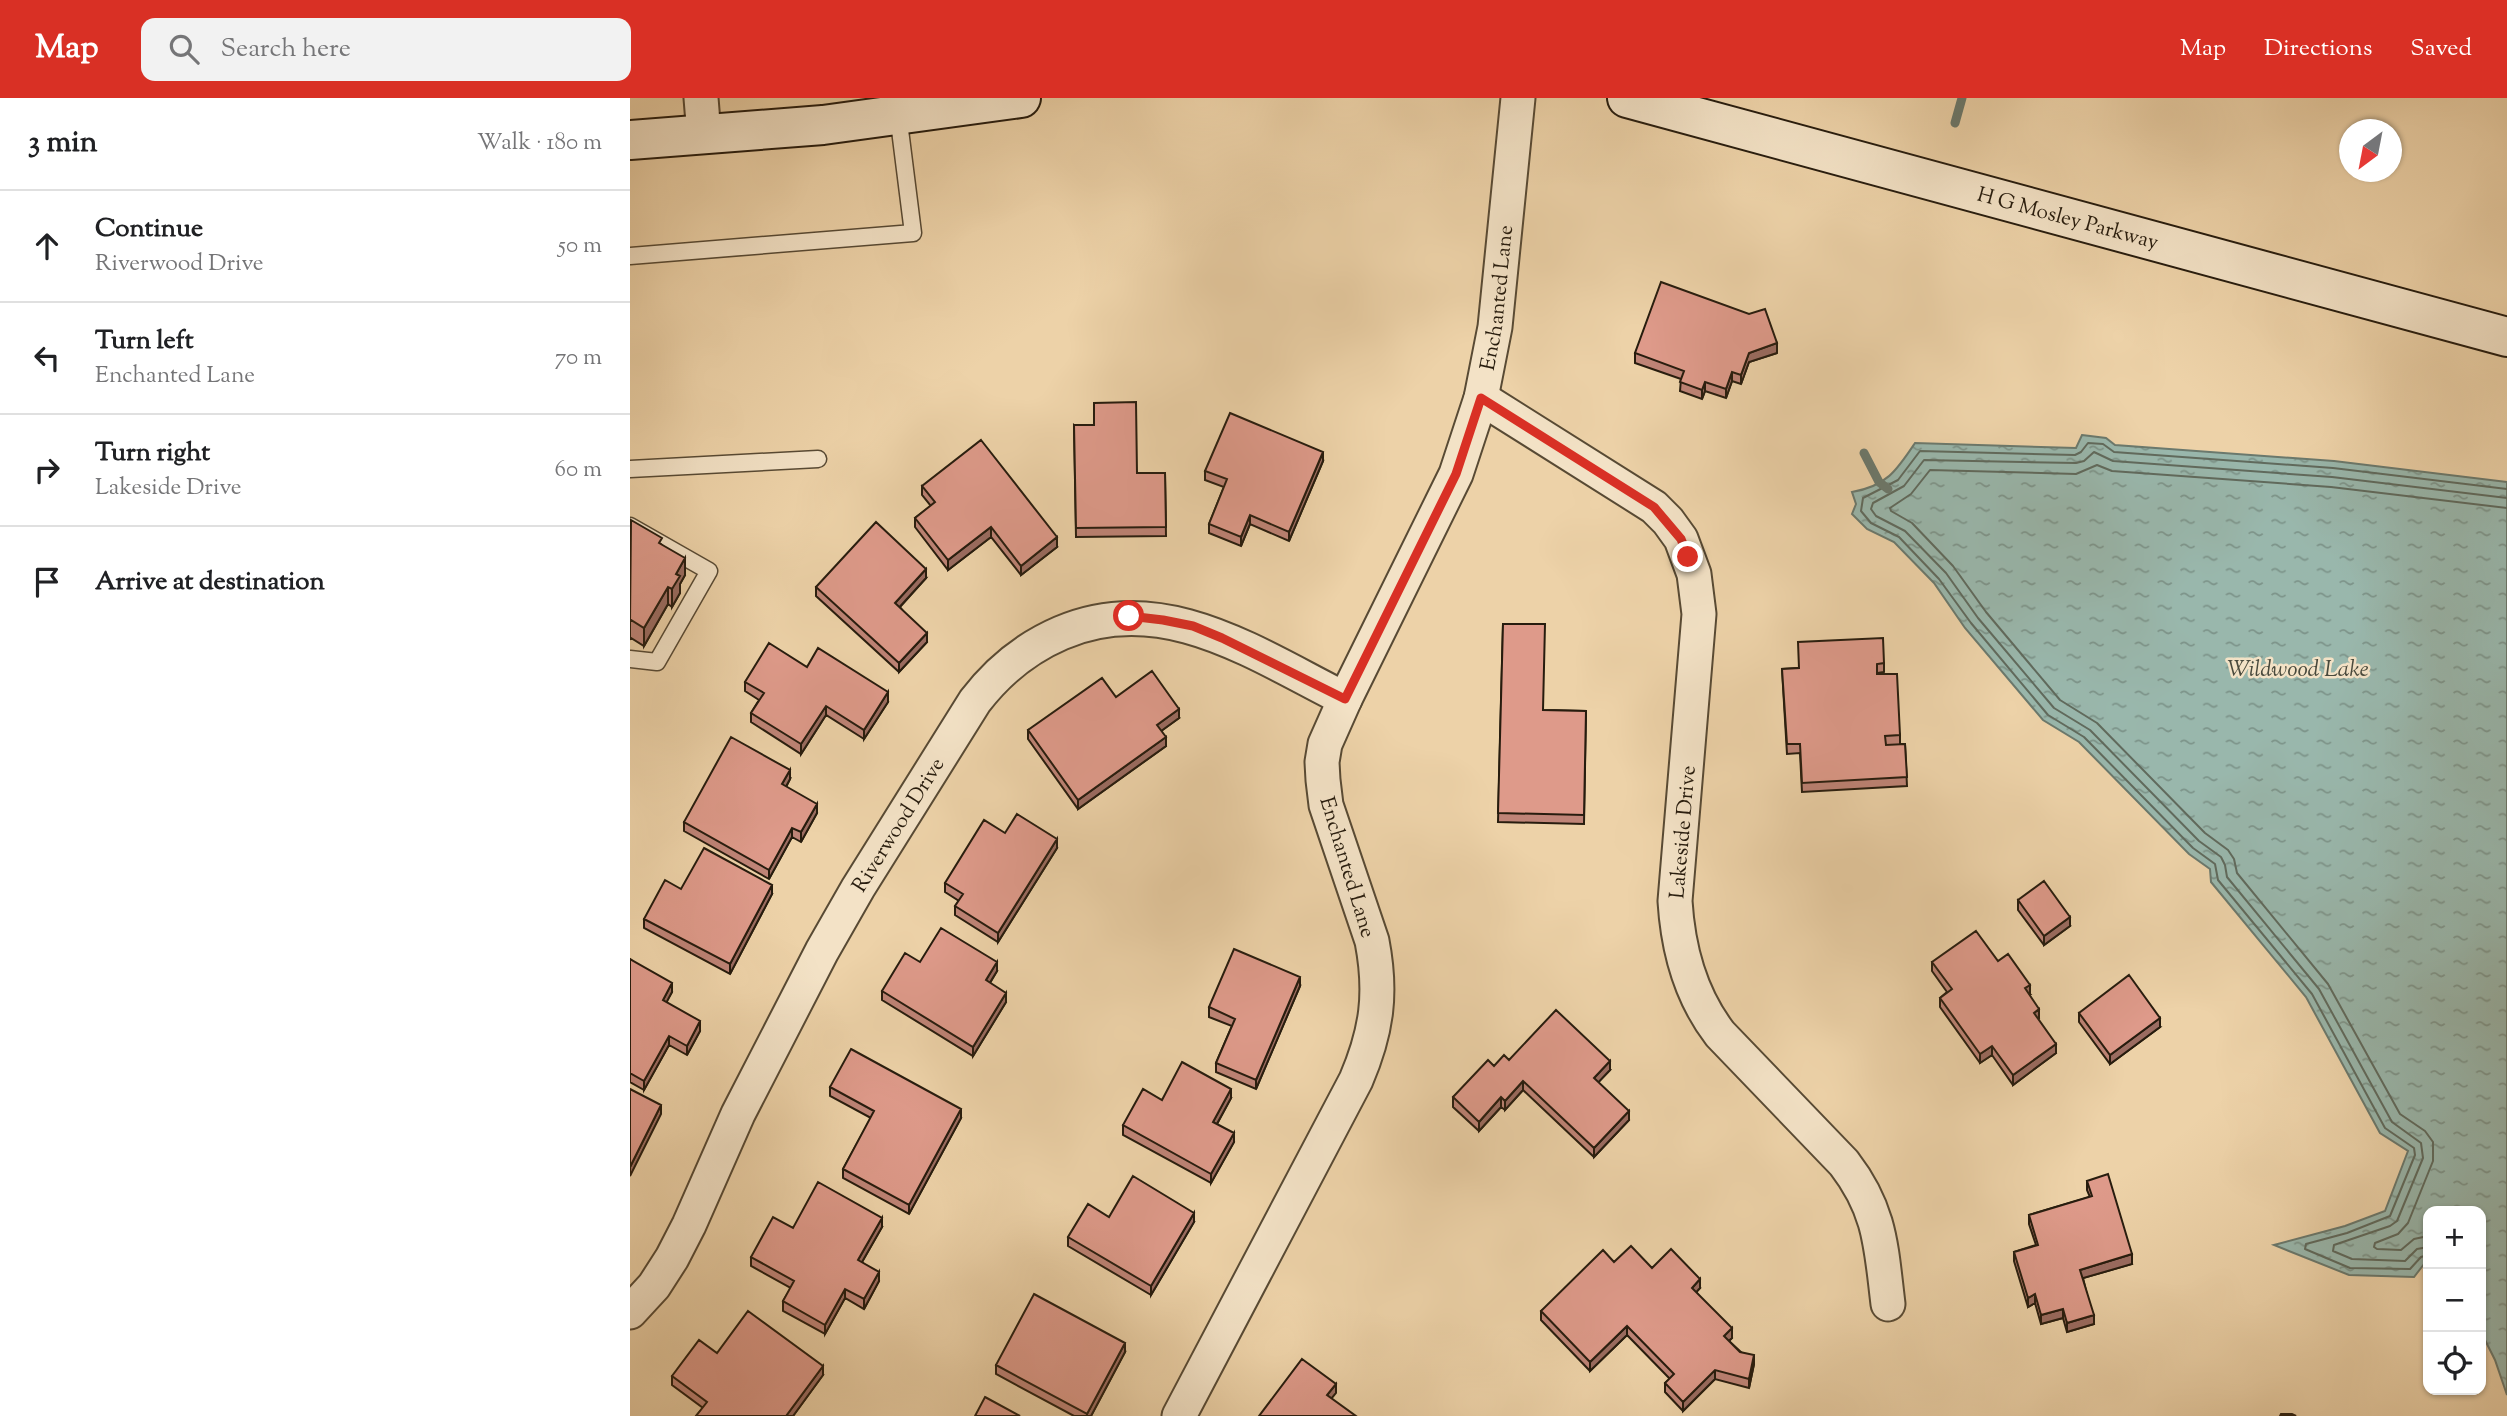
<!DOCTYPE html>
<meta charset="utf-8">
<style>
body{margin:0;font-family:"Sorts Mill Goudy",serif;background:#f2f2f2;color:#202124}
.controls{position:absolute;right:21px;bottom:21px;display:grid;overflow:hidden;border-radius:14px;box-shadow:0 2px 5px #0004}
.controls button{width:63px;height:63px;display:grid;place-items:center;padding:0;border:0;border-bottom:2px solid #e0e0e0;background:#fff;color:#202124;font:35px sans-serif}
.compass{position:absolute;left:1709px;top:21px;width:63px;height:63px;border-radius:50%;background:#fff;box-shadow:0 2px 5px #0004;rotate:212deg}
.stop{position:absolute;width:21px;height:21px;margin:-16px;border:5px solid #d93025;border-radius:50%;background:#fff}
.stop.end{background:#d93025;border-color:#fff;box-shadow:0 2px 7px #0008}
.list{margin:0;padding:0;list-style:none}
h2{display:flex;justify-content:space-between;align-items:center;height:91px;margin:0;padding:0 28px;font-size:30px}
h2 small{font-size:23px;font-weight:400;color:#757577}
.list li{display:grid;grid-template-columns:46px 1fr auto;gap:21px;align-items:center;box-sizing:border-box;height:112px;padding:0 28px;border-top:2px solid #e0e0e0}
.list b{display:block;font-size:26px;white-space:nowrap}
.list p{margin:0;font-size:23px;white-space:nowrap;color:#757577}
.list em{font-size:23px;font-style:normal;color:#757577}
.icon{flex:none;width:38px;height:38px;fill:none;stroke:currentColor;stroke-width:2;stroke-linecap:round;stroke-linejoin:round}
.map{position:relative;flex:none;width:1877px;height:1318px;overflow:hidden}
header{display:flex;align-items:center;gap:42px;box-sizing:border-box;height:98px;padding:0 35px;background:#d93025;color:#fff}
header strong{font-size:33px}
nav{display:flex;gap:38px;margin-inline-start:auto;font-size:24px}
.search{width:490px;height:63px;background:#f2f2f2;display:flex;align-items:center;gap:18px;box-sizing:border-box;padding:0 24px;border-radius:14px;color:#757577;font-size:26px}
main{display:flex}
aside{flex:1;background:#fff}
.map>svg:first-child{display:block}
.water{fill:url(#water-ripples);stroke:#6b796d;stroke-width:2}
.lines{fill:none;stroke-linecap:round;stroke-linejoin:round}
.shore{stroke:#606a5d;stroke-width:2}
.stream{stroke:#6b796d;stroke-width:9}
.lane-casing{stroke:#584a34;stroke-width:19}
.street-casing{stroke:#584a34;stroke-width:37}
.secondary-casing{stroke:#271c0e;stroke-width:42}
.lane{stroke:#f3e2c6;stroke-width:16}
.street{stroke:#f3e2c6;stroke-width:33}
.secondary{stroke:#f3e2c6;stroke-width:38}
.wall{fill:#bf8477;stroke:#271c0e;stroke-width:2}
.shaded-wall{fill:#9b6c61;stroke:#271c0e;stroke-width:2}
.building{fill:#de9a8a;stroke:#271c0e;stroke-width:2}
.route{stroke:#d93025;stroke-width:9}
.labels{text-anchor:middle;stroke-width:5;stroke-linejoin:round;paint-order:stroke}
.street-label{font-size:21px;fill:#271c0e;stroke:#f3e2c6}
.water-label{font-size:23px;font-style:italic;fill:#494a3d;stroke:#f3e2c6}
</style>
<header>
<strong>Map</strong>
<div class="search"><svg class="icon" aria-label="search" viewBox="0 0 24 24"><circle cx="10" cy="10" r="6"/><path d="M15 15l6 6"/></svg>Search here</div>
<nav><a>Map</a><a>Directions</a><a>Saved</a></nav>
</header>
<main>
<aside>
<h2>3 min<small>Walk · 180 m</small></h2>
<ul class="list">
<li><svg class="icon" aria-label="ahead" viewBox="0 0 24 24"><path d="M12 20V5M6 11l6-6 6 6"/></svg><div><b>Continue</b><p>Riverwood Drive</p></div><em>50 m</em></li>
<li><svg class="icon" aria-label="left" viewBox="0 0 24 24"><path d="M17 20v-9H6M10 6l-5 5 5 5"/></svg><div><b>Turn left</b><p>Enchanted Lane</p></div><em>70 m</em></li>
<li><svg class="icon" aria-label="right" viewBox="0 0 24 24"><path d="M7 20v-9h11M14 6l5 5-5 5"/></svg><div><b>Turn right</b><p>Lakeside Drive</p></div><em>60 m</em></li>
<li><svg class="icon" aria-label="arrive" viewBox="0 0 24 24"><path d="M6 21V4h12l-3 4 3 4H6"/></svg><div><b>Arrive at destination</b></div></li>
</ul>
</aside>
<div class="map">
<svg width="1877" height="1318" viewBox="0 0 1877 1318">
<defs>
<pattern id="water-ripples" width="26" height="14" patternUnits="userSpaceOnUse" patternTransform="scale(1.75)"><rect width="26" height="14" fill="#99b7ac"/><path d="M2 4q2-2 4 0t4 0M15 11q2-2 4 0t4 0" fill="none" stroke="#7d948a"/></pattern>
</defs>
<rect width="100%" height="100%" fill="#edd2a8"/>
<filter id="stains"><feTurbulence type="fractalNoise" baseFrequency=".00286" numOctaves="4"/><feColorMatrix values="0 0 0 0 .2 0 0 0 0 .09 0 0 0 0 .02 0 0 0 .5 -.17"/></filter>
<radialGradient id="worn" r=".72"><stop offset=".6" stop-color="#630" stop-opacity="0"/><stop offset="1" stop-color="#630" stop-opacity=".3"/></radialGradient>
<!-- water -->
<path class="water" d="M 1452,337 L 1476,340 L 1485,347 L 1704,363 L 1877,384 L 1877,1297 L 1865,1262 L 1851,1234 L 1851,1113 L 1798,1113 L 1798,1161 L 1784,1179 L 1719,1177 L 1644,1147 L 1715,1128 L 1755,1113 L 1778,1053 L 1750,1035 L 1676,899 L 1581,784 L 1580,771 L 1559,756 L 1449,644 L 1413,622 L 1335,530 L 1304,485 L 1264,444 L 1237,431 L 1222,416 L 1226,406 L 1222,394 C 1257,388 1267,372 1285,345 L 1446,350 Z"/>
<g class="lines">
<!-- shore -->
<path class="shore" d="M 1798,1138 L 1784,1141 L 1771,1152 L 1747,1151 L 1744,1149 L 1745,1145 L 1768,1136 L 1778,1125 L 1803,1063 L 1803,1044 L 1795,1033 L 1770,1016 L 1698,886 L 1607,775 L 1604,761 L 1598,752 L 1575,735 L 1467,625 L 1430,602 L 1356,514 L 1323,468 L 1282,425 L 1261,413 L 1260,410 L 1281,396 L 1300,372 L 1446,376 L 1467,367 L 1482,373 L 1701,389 L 1877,410
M 1798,1149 L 1787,1151 L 1775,1163 L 1722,1161 L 1703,1153 L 1704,1147 L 1760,1128 L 1767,1123 L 1793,1060 L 1791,1045 L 1762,1024 L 1689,891 L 1597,779 L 1595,767 L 1591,759 L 1569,743 L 1460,632 L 1424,610 L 1348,520 L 1316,475 L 1275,433 L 1246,418 L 1241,411 L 1243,405 L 1274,388 L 1294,362 L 1446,365 L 1454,363 L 1464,354 L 1483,363 L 1702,379 L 1877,400
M 1798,1157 L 1791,1159 L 1780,1171 L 1720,1170 L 1675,1151 L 1676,1146 L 1717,1135 L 1760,1118 L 1785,1057 L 1784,1050 L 1755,1030 L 1682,896 L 1588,782 L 1585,766 L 1563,750 L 1454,639 L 1418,617 L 1341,525 L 1309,481 L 1269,439 L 1241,425 L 1231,413 L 1233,400 L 1268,382 L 1290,353 L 1445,357 L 1451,354 L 1458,345 L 1473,346 L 1484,354 L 1703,370 L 1877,391"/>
<!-- stream -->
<path class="stream" d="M 1325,25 L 1332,0
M 1234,355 L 1249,384 L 1258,391"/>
<!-- lane casing -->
<g class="lane-casing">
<path id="lane" d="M 0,158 L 283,135 L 268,16
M 0,371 L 188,361
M 0,428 L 79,473 L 27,564 L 0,561"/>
</g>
<!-- street casing -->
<g class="street-casing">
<g id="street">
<path d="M 71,0 L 74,37"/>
<path d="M 851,300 L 1024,409 L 1038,423 L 1051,441 L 1064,476 L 1069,516 L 1045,803 C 1048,852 1060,897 1090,936 L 1214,1065 C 1251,1113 1251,1149 1258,1206"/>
<path id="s1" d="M 0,1214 L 24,1188 L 42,1160 L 59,1127 L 108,1016 L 192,853 L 228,790 L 345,603 C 368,573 396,550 431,535 C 533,491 625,556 715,601"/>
<path id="s2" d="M 549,1318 L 726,982 C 747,933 752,895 742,843 L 696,707 L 693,682 L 692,664 L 695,646 L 715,601 L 826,376 L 851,300 L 865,229 L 888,0"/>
</g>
</g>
<!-- secondary casing -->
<g class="secondary-casing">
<g id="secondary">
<path id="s3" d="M 997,0 L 1877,239"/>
<path d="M 0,42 L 193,27 L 391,0"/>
</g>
</g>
<!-- lane -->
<use href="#lane" class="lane"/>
<!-- street -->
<use href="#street" class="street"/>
<!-- secondary -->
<use href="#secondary" class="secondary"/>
</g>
<!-- wall -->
<path class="wall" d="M 1005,255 L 1147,255 L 1119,264 L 1111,286 L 1102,283 L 1096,300 L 1075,293 L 1072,301 L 1050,293 L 1051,281 L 1005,265 Z
M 444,327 L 507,375 L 535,375 L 536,438 L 446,439 Z
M 693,363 L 659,443 L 620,426 L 611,448 L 579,435 L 579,426 L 594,389 L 575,382 L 575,373 Z
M 292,388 L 427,449 L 391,477 L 361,439 L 318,472 L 285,429 L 285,420 L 301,408 L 292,397 Z
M 0,423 L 32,447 L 55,477 L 50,486 L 50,495 L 42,509 L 38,506 L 14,548 L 1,540 L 0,541 Z
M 296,480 L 270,509 L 297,544 L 269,574 L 186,498 L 186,489 Z
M 873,526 L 913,612 L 956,613 L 954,726 L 868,724 Z
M 1254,565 L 1254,574 L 1247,575 L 1270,637 L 1270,646 L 1275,646 L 1277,688 L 1172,694 L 1170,655 L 1157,656 L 1152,571 Z
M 177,569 L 258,604 L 234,641 L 196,617 L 171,656 L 121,624 L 121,615 L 129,602 L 115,593 L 115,584 Z
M 486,599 L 549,620 L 531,633 L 536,648 L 448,711 L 398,641 L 398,632 Z
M 160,681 L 156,689 L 187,715 L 171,744 L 162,739 L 139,781 L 54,733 L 54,724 Z
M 375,735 L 427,750 L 368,844 L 325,817 L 325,808 L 329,803 L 315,794 L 315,785 Z
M 51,791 L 142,796 L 100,876 L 14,830 L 14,821 Z
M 1388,802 L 1440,828 L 1414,847 L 1388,812 Z
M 0,861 L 42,894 L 36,904 L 70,933 L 57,957 L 39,947 L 14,992 L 0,984 Z
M 1368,863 L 1400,896 L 1399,896 L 1409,920 L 1408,921 L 1426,955 L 1383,987 L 1362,957 L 1350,965 L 1310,909 L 1310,900 L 1317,894 L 1302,873 L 1302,864 Z
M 290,864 L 367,873 L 360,885 L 376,904 L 343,958 L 252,902 L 252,893 Z
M 670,888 L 626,991 L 586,974 L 586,965 L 602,928 L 579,919 L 579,909 Z
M 1449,915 L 1530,929 L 1480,966 L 1449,924 Z
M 879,962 L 980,972 L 968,984 L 999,1022 L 964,1059 L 893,992 L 875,1012 L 871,1009 L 849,1033 L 823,1009 L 823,999 L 864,968 Z
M 200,989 L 331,1020 L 279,1116 L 213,1080 L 213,1071 L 241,1020 L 200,998 Z
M 601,1000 L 587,1026 L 604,1044 L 581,1085 L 493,1037 L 493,1027 L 532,1002 Z
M 1457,1083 L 1502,1166 L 1453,1180 L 1464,1226 L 1437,1234 L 1433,1220 L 1411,1226 L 1405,1205 L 1398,1209 L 1384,1163 L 1384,1154 L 1406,1147 L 1399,1126 L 1399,1117 L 1460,1099 L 1457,1092 Z
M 479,1119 L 564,1124 L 521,1197 L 438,1148 L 438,1139 Z
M 252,1129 L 232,1164 L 249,1183 L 234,1211 L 215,1200 L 195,1236 L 153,1213 L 153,1203 L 161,1190 L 121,1168 L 121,1159 L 163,1130 Z
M 984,1164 L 1022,1170 L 1070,1190 L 1066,1194 L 1102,1240 L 1099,1243 L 1124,1266 L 1119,1290 L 1085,1281 L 1053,1313 L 1035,1294 L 1035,1285 L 1040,1281 L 997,1237 L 960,1273 L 911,1222 L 911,1213 Z
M 495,1254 L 461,1318 L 444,1318 L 366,1276 L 366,1267 Z
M 87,1255 L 193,1277 L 163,1318 L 66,1318 L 73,1310 L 42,1287 L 42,1278 Z"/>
<!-- shaded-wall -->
<path class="shaded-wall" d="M 1147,245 L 1147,255 L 1119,264 L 1111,286 L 1111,277 L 1119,255 Z
M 1102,274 L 1102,283 L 1096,300 L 1096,291 Z
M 1075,284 L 1075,293 L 1072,301 L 1072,292 Z
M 693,354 L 693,363 L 659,443 L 659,434 Z
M 620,417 L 620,426 L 611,448 L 611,439 Z
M 361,429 L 361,439 L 318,472 L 318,462 Z
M 427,439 L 427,449 L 391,477 L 391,468 Z
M 55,460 L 55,477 L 50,486 L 50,495 L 42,509 L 42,491 L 46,476 Z
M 296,471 L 296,480 L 265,514 L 265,505 Z
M 38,489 L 38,506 L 14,548 L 14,530 Z
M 297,535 L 297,544 L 269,574 L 269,565 Z
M 258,594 L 258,604 L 234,641 L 234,632 Z
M 196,608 L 196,617 L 171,656 L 171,646 Z
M 549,611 L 549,620 L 527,636 L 527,627 Z
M 536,639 L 536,648 L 448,711 L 448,702 Z
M 160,672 L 160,681 L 152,696 L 152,686 Z
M 187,706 L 187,715 L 171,744 L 171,734 Z
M 162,730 L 162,739 L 139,781 L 139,772 Z
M 427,741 L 427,750 L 368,844 L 368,835 Z
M 142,787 L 142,796 L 100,876 L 100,866 Z
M 1440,819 L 1440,828 L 1414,847 L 1414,838 Z
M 367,864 L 367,873 L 356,891 L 356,882 Z
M 670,879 L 670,888 L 626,991 L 626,982 Z
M 42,885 L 42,894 L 33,911 L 33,902 Z
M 1400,887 L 1400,896 L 1395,899 L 1395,890 Z
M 376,895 L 376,904 L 343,958 L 343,949 Z
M 1409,911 L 1409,920 L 1404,924 L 1404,915 Z
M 1530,920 L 1530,929 L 1480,966 L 1480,957 Z
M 70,923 L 70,933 L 57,957 L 57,948 Z
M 39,938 L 39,947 L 14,992 L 14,983 Z
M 1426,946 L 1426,955 L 1383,987 L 1383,977 Z
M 1362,948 L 1362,957 L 1350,965 L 1350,956 Z
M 980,963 L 980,972 L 964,989 L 964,980 Z
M 893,983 L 893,992 L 875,1012 L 875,1003 Z
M 601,991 L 601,1000 L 583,1033 L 583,1024 Z
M 871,999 L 871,1009 L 849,1033 L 849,1024 Z
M 31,1007 L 31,1016 L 0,1078 L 0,1069 Z
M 331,1011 L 331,1020 L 279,1116 L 279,1107 Z
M 999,1013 L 999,1022 L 964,1059 L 964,1050 Z
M 604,1035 L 604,1044 L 581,1085 L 581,1076 Z
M 564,1115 L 564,1124 L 521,1197 L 521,1188 Z
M 252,1120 L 252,1129 L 228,1171 L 228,1162 Z
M 1502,1156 L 1502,1166 L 1450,1181 L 1450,1172 Z
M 249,1174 L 249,1183 L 234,1211 L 234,1201 Z
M 1070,1181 L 1070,1190 L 1062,1199 L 1062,1190 Z
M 215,1191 L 215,1200 L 195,1236 L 195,1227 Z
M 1405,1196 L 1405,1205 L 1398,1209 L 1398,1200 Z
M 1433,1211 L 1433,1220 L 1411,1226 L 1411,1217 Z
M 1464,1217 L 1464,1226 L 1437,1234 L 1437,1225 Z
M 997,1228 L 997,1237 L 960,1273 L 960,1264 Z
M 1102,1230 L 1102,1240 L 1094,1247 L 1094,1238 Z
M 495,1245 L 495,1254 L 461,1318 L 457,1318 L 457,1316 Z
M 1124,1257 L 1124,1266 L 1119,1290 L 1119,1281 Z
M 193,1268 L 193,1277 L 163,1318 L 156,1318 Z
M 1085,1272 L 1085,1281 L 1053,1313 L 1053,1304 Z
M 706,1286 L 706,1295 L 697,1306 L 697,1297 Z"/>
<!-- building -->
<path class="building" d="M 1031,184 L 1119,216 L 1135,211 L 1147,245 L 1119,255 L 1111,277 L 1102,274 L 1096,291 L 1075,284 L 1072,292 L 1050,284 L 1054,273 L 1005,255 Z
M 506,304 L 507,375 L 535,375 L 536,429 L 446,430 L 444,327 L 464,327 L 464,305 Z
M 600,315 L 693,354 L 659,434 L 620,417 L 611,439 L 579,426 L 597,381 L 575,373 Z
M 351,342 L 427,439 L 391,468 L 361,429 L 318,462 L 285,420 L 305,404 L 292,388 Z
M 1,422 L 32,440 L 29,445 L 55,460 L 46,476 L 50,478 L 42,491 L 38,489 L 14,530 L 1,522 L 0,524 Z
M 246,424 L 296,471 L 265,505 L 297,535 L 269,565 L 186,489 Z
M 873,526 L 915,526 L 913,612 L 956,613 L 954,717 L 868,715 Z
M 1253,540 L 1254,565 L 1247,566 L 1247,576 L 1267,576 L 1270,637 L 1255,638 L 1256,647 L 1275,646 L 1277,679 L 1172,685 L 1170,646 L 1157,646 L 1152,571 L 1169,570 L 1168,544 Z
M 139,545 L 177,569 L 188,550 L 258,594 L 234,632 L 196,608 L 171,646 L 121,615 L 134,595 L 115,584 Z
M 522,573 L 549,611 L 527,627 L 536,639 L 448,702 L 398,632 L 472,580 L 486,599 Z
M 101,639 L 160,672 L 152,686 L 187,706 L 171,734 L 162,730 L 139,772 L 54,724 Z
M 387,716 L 427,741 L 368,835 L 325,808 L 333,796 L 315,785 L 354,722 L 375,735 Z
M 74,750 L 142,787 L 100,866 L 14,821 L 35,782 L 51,791 Z
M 1414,783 L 1440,819 L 1414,838 L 1388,802 Z
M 311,830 L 367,864 L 356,882 L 376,895 L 343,949 L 252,893 L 275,855 L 290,864 Z
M 1346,833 L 1368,863 L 1378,856 L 1400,887 L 1395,890 L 1409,911 L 1404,915 L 1426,946 L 1383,977 L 1362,948 L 1350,956 L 1310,900 L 1322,891 L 1302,864 Z
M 604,851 L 670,879 L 626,982 L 586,965 L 605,921 L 579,909 Z
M 0,861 L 42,885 L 33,902 L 70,923 L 57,948 L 39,938 L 14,983 L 0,975 Z
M 1499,877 L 1530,920 L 1480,957 L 1449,915 Z
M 926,912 L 980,963 L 964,980 L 999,1013 L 964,1050 L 893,983 L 875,1003 L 871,999 L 849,1024 L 823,999 L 858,962 L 864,968 L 874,957 L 879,962 Z
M 221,951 L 331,1011 L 279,1107 L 213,1071 L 244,1013 L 200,989 Z
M 552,964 L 601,991 L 583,1024 L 604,1035 L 581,1076 L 493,1027 L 513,991 L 532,1002 Z
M 0,991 L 31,1007 L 0,1069 Z
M 1478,1076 L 1502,1156 L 1450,1172 L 1464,1217 L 1437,1225 L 1433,1211 L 1411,1217 L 1405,1196 L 1398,1200 L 1384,1154 L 1408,1147 L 1399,1117 L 1462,1098 L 1457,1083 Z
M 503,1078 L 564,1115 L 521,1188 L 438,1139 L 458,1106 L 479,1119 Z
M 188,1084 L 252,1120 L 228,1162 L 249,1174 L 234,1201 L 215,1191 L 195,1227 L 153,1203 L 164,1183 L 121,1159 L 143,1119 L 163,1130 Z
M 1001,1148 L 1022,1170 L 1041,1151 L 1070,1181 L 1062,1190 L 1102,1230 L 1094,1238 L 1110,1254 L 1124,1257 L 1119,1281 L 1085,1272 L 1053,1304 L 1035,1285 L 1044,1276 L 997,1228 L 960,1264 L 911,1213 L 973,1152 L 984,1164 Z
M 404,1196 L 495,1245 L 457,1316 L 366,1267 Z
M 118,1213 L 193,1268 L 156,1318 L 66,1318 L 77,1304 L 42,1278 L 69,1242 L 87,1255 Z
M 672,1261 L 706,1286 L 697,1297 L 726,1318 L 629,1318 Z
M 355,1299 L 390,1318 L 345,1318 Z
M 1651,1316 L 1662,1316 L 1666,1318 L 1650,1318 Z"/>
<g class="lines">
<!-- route -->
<path class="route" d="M 499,518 L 533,522 L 563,528 L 592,540 L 715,601 L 826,376 L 851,300 L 1024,409 L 1051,441 L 1058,459"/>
</g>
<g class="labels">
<!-- street labels -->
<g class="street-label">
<text dy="7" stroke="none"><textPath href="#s3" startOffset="457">H G Mosley Parkway</textPath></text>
<text dy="7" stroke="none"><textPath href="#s2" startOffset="1209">Enchanted Lane</textPath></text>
<text dy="7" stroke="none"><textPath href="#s1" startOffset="558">Riverwood Drive</textPath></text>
<text transform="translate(1052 734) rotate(-85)" y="7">Lakeside Drive</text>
<text transform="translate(718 769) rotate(73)" y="7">Enchanted Lane</text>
</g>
<!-- water labels -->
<g class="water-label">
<text x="1668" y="578">Wildwood Lake</text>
</g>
</g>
<rect width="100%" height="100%" filter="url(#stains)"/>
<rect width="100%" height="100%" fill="url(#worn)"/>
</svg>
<div class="controls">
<button>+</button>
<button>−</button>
<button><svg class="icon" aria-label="locate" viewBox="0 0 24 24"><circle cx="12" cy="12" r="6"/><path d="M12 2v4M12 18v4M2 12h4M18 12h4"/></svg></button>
</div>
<svg class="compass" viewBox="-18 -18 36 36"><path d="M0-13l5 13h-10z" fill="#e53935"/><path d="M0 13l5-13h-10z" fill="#757577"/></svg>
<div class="stop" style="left:499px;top:518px"></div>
<div class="stop end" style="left:1058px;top:459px"></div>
</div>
</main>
